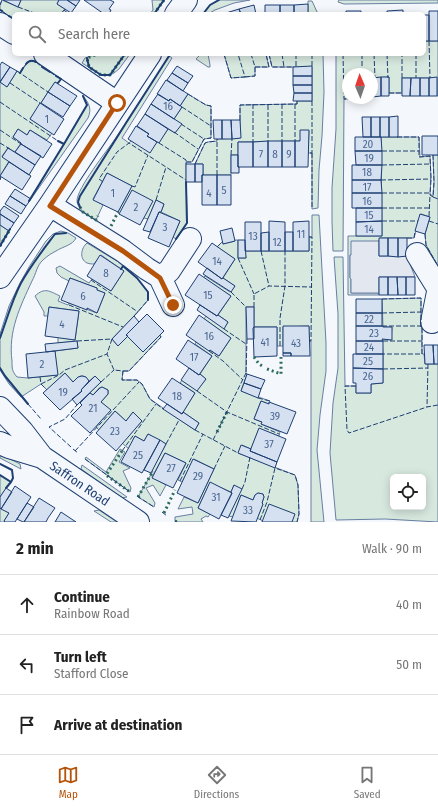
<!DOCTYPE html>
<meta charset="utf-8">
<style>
body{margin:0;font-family:"Fira Sans Condensed",sans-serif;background:#f2f2f2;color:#222}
.controls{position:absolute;right:12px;bottom:12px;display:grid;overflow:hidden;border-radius:6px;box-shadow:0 2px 10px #0003}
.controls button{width:36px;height:36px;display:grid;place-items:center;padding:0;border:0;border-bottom:1px solid #e0e0e0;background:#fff;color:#222;font:20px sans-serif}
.compass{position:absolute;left:342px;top:68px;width:36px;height:36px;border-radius:50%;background:#fff;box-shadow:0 2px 10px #0003;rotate:358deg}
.stop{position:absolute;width:12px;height:12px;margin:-9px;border:3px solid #b45309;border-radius:50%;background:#fff}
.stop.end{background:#b45309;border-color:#fff;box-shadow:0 1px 4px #0008}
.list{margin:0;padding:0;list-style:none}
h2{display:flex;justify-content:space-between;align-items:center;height:52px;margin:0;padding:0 16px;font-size:17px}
h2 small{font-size:13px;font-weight:400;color:#767676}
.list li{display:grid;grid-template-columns:26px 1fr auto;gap:12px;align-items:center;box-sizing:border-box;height:60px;padding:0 16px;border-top:1px solid #e0e0e0}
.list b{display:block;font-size:15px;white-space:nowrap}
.list p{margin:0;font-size:13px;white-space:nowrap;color:#767676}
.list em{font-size:13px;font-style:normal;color:#767676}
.icon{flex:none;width:22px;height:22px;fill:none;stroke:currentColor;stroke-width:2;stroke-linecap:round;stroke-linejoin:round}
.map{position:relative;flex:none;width:438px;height:522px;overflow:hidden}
.search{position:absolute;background:#fff;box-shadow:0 2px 10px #0003;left:12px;right:12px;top:12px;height:44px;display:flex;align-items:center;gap:10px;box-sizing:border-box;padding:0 14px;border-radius:6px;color:#767676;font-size:15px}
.sheet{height:232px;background:#fff}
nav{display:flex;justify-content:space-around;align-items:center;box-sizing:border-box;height:56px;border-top:1px solid #e0e0e0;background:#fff;font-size:11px;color:#767676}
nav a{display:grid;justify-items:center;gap:2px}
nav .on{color:#b45309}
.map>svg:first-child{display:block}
.green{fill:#d7e8df;stroke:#687fa3;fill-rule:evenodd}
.parking{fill:#e3e8f0;stroke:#687fa3}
.building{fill:#d5e0f0;stroke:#1d3f73}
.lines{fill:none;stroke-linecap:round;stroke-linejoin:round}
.minor-casing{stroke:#1d3f73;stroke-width:24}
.minor{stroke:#f4f7fb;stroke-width:22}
.hedge{stroke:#2c6c60;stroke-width:3;stroke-dasharray:2 3;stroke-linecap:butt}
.fence{stroke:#1d3f73;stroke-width:1;stroke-dasharray:5 2;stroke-linecap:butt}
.wall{stroke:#1d3f73;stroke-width:2}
.route{stroke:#b45309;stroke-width:5}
.labels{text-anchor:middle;stroke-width:3;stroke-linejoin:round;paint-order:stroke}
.number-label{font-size:11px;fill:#4b6792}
.street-label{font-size:13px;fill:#1d3f73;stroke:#f4f7fb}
</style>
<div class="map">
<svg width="438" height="522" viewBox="0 0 438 522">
<rect width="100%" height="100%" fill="#f4f7fb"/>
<!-- green -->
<path class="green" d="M 2,0 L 18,7 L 21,0 L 59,0 L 57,4 L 65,9 L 61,14 L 14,14 L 14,19 L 0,10 L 0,5 Z
M 152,0 L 164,0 L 155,14 L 150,14 L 153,10 Z
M 219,0 L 250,0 L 234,3 L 215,10 L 208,14 L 203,14 L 210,5 Z
M 339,0 L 438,0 L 438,3 L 344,4 L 338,2 Z
M 308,1 L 312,1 L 318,14 L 308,14 Z
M 424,41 L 438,41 L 438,96 L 437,96 L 437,78 L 402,78 L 402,93 L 389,93 L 389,77 L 372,78 L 372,74 L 348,74 L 348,98 L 360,99 L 344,99 L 343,251 L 333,251 L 332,222 L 332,188 L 336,129 L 336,54 L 424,54 Z
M 97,54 L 130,54 L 119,69 L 114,73 L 110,75 L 101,75 L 82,63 L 85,58 Z
M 197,54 L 208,54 L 210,65 L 210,67 L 208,67 L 196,59 L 199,56 Z
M 224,54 L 266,54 L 269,67 L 255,67 L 255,76 L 231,78 Z
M 269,54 L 323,54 L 324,92 L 322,136 L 319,170 L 318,208 L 312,209 L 312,153 L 308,153 L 309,131 L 300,141 L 238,142 L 238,155 L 231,155 L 231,175 L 203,175 L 203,164 L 195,164 L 205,143 L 208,142 L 217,141 L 217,139 L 240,138 L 240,105 L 297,104 L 297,101 L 312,101 L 312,67 L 272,67 Z
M 169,56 L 172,58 L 122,138 L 129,143 L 131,141 L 157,142 L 158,143 L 168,129 L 175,133 L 181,124 L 174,119 L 182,107 L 180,106 L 188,94 L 206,105 L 211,106 L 211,138 L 204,139 L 192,162 L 186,162 L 187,223 L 176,239 L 173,237 L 180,221 L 161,212 L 164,204 L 156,200 L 148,219 L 144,218 L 119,214 L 118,212 L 132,186 L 107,173 L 93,199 L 103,205 L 96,220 C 90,216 77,210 77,201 C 77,188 107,151 115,139 C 134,111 151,84 169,56 Z
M 31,61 L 36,62 L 61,79 L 58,83 L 55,82 L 30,119 L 52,133 L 47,140 L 30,130 L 27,135 L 18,129 L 13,137 L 21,143 L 15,152 L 8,148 L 2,156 L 9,161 L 0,176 L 1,177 L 0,179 L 0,82 L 7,87 L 17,71 L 20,73 L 28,62 Z
M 83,96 C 89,103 92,109 88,118 L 31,199 L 64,144 L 87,105 Z
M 381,137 L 419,137 L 420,157 L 430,156 L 431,178 L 430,194 L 433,196 L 434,182 L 433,155 L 438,155 L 438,266 L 426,245 L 425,234 L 430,217 L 421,214 L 414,238 L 380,238 L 379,241 L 350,255 L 350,278 L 351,278 L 351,293 L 379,293 L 379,295 L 348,295 L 348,236 L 382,236 Z
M 312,215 L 319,215 L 326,343 L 326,371 L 320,415 L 317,450 L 324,522 L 311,522 L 311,341 L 309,341 L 309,326 L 283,327 L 283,346 L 277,346 L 277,327 L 254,327 L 254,307 L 246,307 L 246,373 L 247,374 L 241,391 L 270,401 L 269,404 L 261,401 L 254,419 L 262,422 L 261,424 L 280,432 L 279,436 L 259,429 L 251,449 L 242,445 L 238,453 L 295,475 L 298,485 L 299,514 L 297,522 L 263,521 L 257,518 L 263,504 L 262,503 L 264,497 L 263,494 L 258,493 L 255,495 L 253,500 L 241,495 L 233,517 L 229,516 L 234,485 L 231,492 L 210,483 L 198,508 L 210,514 L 208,517 L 206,516 L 201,519 L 203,522 L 177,522 L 175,521 L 175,517 L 193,514 L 192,507 L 178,509 L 184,497 L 198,503 L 214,469 L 194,459 L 182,482 L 178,480 L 186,463 L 165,453 L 152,477 L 166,485 L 160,496 L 153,485 L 146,488 L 155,503 L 154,507 L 138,497 L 153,471 L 152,470 L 166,444 L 148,434 L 144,441 L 135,436 L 129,449 L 122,443 L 142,421 L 133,412 L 126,421 L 115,411 L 99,430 L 96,427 L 110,410 L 101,402 L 108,394 L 108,390 L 102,387 L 99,388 L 93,395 L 90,393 L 101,382 L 95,376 L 89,381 C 83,373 80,375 73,382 L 65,373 L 47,390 L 41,384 L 21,397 L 9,384 L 0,370 L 0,334 L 9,306 L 20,283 L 29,267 L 46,241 L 53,234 L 61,231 L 68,233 L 76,238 C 73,245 62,247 56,251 C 52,253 47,256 43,260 C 37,265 36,274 32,281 C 20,307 8,331 12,361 C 12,369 12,371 17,377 L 28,378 L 57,375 L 55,351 L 78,348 L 77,341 L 58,343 L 58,337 L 75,340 L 79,311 L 49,307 L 48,316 L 44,316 L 44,312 L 35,296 C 45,287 49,291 60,296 L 58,301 L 68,305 L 69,303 L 97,313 L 105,293 L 97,290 L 97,288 L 70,278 L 69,281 L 61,277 L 57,273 L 56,268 L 60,266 L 89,283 L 92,279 L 111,291 L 124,271 L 101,255 L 94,264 C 92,264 90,264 87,263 C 79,259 81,248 87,243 L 117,261 L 137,278 L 148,292 L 148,300 L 138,312 L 112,339 L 118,346 L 128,336 L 160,335 L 161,337 L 129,371 L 123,371 L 122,380 L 137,380 L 142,384 L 150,399 L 195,430 L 199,423 L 183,412 L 195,393 L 180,383 L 182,380 L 197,390 L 206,379 L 200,374 L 212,356 L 195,344 L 196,342 L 219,356 L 231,338 L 204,319 L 206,316 L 224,328 L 228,322 L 218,315 L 231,296 L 203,278 L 205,276 L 230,292 L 235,286 L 223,278 L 235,259 L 217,247 L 222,242 L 223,244 L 235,241 L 235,240 L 238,240 L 238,258 L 246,258 L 245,251 L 309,251 L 309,237 L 312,237 Z
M 0,225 L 9,231 L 0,246 Z
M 334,257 L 343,257 L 345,386 L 356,386 L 356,393 L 371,393 L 371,384 L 383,383 L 383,354 L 382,339 L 391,340 L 392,327 L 383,327 L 382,299 L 421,298 L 421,327 L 422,327 L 422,354 L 424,354 L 425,364 L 438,364 L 438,522 L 385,519 L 336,520 L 330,453 L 333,403 L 338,368 L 338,314 ZM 393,477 L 423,477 L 423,507 L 393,507 Z
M 120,449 L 125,452 L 119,462 L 130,468 L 123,471 L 131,488 L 130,492 L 85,459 L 86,457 L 106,472 Z
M 0,454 L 20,464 L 21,469 L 0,458 Z
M 82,465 L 127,497 L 122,498 L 81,469 Z
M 0,475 L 11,482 L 0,497 Z
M 0,508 L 9,513 L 4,521 L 5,522 L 0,522 Z
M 99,510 L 117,522 L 111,522 L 94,511 Z"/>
<!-- parking -->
<path class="parking" d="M 351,241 L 379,241 L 379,256 L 407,256 L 415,277 L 379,277 L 379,293 L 351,293 L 351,279 L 350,278 L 350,255 L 351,255 Z"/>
<!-- building -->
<path class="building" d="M 3,0 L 21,0 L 18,7 Z
M 59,0 L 67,0 L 76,6 L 71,13 L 57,4 Z
M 67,0 L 80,0 L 76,6 Z
M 84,0 L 110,0 L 114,2 L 109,9 L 111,10 L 109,14 L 104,14 Z
M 308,4 L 308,14 L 294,14 L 294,5 Z
M 254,5 L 256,14 L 241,14 L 239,9 Z
M 265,5 L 280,5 L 280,14 L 265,14 Z
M 280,5 L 294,5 L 294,14 L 280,14 Z
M 239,9 L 241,14 L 226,14 L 226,13 Z
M 64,10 L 69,14 L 61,14 Z
M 403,10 L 403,14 L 387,14 L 387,11 Z
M 346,11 L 361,11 L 361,14 L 346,14 Z
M 429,11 L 438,11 L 438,41 L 429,41 Z
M 424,15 L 429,15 L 429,41 L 424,41 Z
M 2,62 L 10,67 L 0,82 L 0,65 Z
M 177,66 L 193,76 L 188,83 L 172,73 Z
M 312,66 L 312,76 L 293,76 L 293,67 Z
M 10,67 L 17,71 L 7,87 L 0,82 Z
M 172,73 L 188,83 L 183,91 L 167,80 Z
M 293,76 L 312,76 L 312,85 L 293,85 Z
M 381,77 L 389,77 L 389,96 L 381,96 Z
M 381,77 L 381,96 L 372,97 L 372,78 Z
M 437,77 L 437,96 L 429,96 L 429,78 Z
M 402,78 L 411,78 L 410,96 L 402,96 Z
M 411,78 L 420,78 L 420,96 L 410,96 Z
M 420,78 L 429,78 L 429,96 L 420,96 Z
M 166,80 L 188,94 L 180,106 L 170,99 L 169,101 L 157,94 Z
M 55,82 L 77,96 L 70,106 L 48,92 Z
M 293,85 L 312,85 L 312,93 L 294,93 Z
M 48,92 L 70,106 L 63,117 L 41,103 Z
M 294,93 L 312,93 L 312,101 L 293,101 Z
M 158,94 L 169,101 L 170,99 L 182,107 L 174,119 L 151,104 Z
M 40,103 L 64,119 L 54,135 L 30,119 Z
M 151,104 L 182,124 L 175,133 L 145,114 Z
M 145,114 L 168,129 L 159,143 L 147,136 L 149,134 L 137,126 Z
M 398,116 L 398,137 L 389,137 L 389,117 Z
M 362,117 L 371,117 L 371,137 L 363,137 Z
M 371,117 L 380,117 L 380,137 L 371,137 Z
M 380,117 L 389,117 L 389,137 L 380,137 Z
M 213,120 L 222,120 L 222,139 L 214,139 Z
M 222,120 L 231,120 L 232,139 L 222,139 Z
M 231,120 L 240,120 L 241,138 L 232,139 Z
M 136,126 L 149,134 L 147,136 L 157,142 L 150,153 L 128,139 Z
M 18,129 L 27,135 L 30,130 L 52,144 L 43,158 L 21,144 L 21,143 L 13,137 Z
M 300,130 L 309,130 L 308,167 L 295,167 L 295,141 L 300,141 Z
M 422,136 L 438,136 L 438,155 L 422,155 Z
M 355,137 L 381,137 L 382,151 L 355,151 Z
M 268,141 L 268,167 L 253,167 L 253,142 Z
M 268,141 L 282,141 L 282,167 L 268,167 Z
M 282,141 L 295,141 L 295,167 L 282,167 Z
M 238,142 L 253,142 L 253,167 L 238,167 Z
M 21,144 L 41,156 L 35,165 L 15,152 Z
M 8,148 L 35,165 L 29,175 L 2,157 Z
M 355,151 L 382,151 L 382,165 L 356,165 Z
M 231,155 L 238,155 L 238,167 L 239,167 L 239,173 L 231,173 Z
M 9,162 L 31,176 L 22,190 L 0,176 Z
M 186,164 L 195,164 L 195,182 L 186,182 Z
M 195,164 L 203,164 L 203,175 L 202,175 L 202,182 L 195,182 Z
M 352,165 L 382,165 L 381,180 L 352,180 Z
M 107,173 L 132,186 L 118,212 L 93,200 Z
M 202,175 L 217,175 L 217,205 L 202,205 Z
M 217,175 L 231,175 L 231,205 L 217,205 Z
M 352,180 L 381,180 L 382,193 L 352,193 Z
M 15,189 L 31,199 L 26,206 L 10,196 Z
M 132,190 L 153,201 L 140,225 L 119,214 Z
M 352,193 L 382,193 L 382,208 L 352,208 Z
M 10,196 L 26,206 L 21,214 L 5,204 Z
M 156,200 L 164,204 L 161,212 L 159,212 L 150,232 L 143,230 Z
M 4,206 L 19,216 L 14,223 L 0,214 L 0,211 Z
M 356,208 L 382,208 L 382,221 L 356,222 Z
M 159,212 L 180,221 L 169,247 L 148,238 Z
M 0,214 L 14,223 L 9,231 L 0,225 Z
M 420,214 L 430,217 L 425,234 L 415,231 Z
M 269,221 L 285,222 L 285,251 L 269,251 Z
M 309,221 L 309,251 L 293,251 L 293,222 Z
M 382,221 L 382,236 L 356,236 L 356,222 Z
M 245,222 L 261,222 L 261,251 L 245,251 Z
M 232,228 L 235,241 L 223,244 L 220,231 Z
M 269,232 L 269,251 L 261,251 L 261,233 Z
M 285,232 L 293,232 L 293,251 L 285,251 Z
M 379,238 L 388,238 L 388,256 L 379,256 Z
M 388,238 L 398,238 L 398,257 L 388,256 Z
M 398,238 L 407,238 L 407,256 L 398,257 Z
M 238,240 L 245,240 L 246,258 L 238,258 Z
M 212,243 L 235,259 L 222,279 L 198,262 Z
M 100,255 L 124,271 L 111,291 L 87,276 Z
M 207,268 L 222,279 L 223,278 L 235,286 L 231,292 L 203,274 Z
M 199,274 L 231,296 L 217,316 L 185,295 Z
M 379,277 L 388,277 L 388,295 L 379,295 Z
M 388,277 L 397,277 L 398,295 L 388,295 Z
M 397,277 L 406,277 L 406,295 L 398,295 Z
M 406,277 L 415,277 L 415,295 L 406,295 Z
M 70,278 L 97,288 L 97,290 L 105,293 L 97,313 L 87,308 L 87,310 L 61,300 Z
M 356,299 L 382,299 L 382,313 L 356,313 Z
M 200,305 L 217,316 L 218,315 L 228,322 L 224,329 L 197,310 Z
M 49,307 L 79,311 L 75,340 L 45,336 Z
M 246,307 L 254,307 L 254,339 L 247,339 Z
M 356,313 L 382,313 L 382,326 L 356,326 Z
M 147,314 L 164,331 L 143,352 L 126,335 Z
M 199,315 L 231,338 L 219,356 L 210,350 L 209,351 L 186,335 Z
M 134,316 L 139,322 L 126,335 L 128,336 L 118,346 L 112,339 Z
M 283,326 L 309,326 L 310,356 L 291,356 L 291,353 L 283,353 Z
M 356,326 L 382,326 L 383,327 L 392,327 L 392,340 L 382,339 L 383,341 L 356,341 Z
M 254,327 L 277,327 L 277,356 L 254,357 L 253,328 Z
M 188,340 L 212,356 L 199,375 L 176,359 Z
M 77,341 L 78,348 L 46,352 L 45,344 Z
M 356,341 L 383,341 L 383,354 L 356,354 Z
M 424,345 L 433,345 L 434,364 L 425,364 Z
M 433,345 L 438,345 L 438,364 L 434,364 Z
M 55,351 L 58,375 L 28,378 L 26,354 Z
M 283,353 L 291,353 L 291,356 L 283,356 Z
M 353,354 L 383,354 L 383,369 L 353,368 Z
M 189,368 L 199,375 L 200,374 L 206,379 L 197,391 L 181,380 Z
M 353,368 L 383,369 L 383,383 L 371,384 L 371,393 L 356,393 L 356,383 L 353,383 Z
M 65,373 L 73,382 L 78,377 L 82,376 L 86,377 L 89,381 L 81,390 L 82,391 L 60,410 L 43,393 Z
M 247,374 L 265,380 L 261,389 L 244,383 Z
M 95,376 L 101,382 L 77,405 L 72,399 L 82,391 L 81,390 Z
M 172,378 L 195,393 L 182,414 L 158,398 Z
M 244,383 L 261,389 L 258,398 L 241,391 Z
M 102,387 L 108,390 L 108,394 L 101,402 L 111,410 L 90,433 L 71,416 L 82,405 L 80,403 L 90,393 L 93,395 L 100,388 Z
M 261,401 L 269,404 L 269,402 L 296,412 L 287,434 L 261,424 L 262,422 L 254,419 Z
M 167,404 L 182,414 L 183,412 L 199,423 L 195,430 L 163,409 Z
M 115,411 L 126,421 L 133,412 L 142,421 L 116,451 L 96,433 Z
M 259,428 L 286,439 L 277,462 L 250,451 Z
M 148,434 L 160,440 L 142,473 L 121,462 L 135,436 L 144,441 Z
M 160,440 L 166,444 L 151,473 L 144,470 Z
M 241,445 L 251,449 L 250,451 L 277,462 L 275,468 L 238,453 Z
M 165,453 L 186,463 L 173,488 L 152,478 Z
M 193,459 L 214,469 L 198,503 L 177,493 Z
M 210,482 L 232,493 L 219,519 L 198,508 Z
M 234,485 L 242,489 L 228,518 L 221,515 L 232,493 L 231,492 Z
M 15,486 L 31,497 L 15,522 L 5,522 L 4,521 L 9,513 L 1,509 Z
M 6,488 L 12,492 L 1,509 L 0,508 L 0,497 Z
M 258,493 L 263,494 L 264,497 L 262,503 L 263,504 L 256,522 L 231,521 L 241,495 L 253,500 L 255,495 Z
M 39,498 L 55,508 L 48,518 L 46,522 L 24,522 Z
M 27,503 L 34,507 L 24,522 L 23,522 L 17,519 Z
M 269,504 L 295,514 L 292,522 L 262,522 Z
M 61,512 L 76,522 L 55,522 Z"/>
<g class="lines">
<!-- minor casing -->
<g class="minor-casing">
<path id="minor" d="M 176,14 L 186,0
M 0,24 L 14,33
M 45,54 L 117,103
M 50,205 L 123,251 L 147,269 L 160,277 L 173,305
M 417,254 L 438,288
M 0,277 L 50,205 L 150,54
M 160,277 L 169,271 L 190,239
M 432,322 L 438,292
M 0,408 L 22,431 L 42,457
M 0,443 L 9,447 L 42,457 L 138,522"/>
</g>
<!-- minor -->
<use href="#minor" class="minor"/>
<!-- hedge -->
<path class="hedge" d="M 154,14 L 164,0
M 95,55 L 87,58 L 89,67 L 101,75 L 110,75 L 125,54
M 80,207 L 83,212 L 96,220 L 98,216
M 111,226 L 118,212
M 0,246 L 9,231
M 254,357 L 259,364 L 264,367
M 267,369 L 281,374 L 281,357
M 217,432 L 227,412
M 122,451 L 106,475 L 130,492
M 138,497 L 153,471
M 164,513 L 175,490
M 175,521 L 177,522"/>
<!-- fence -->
<path class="fence" d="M 0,5 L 2,0
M 18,7 L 37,14
M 2,11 L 9,16
M 429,41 L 430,78
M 224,54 L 231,78 L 245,77 L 238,54
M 269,54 L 272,67 L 293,67
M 282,54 L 284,67
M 296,54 L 296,67
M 312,54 L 312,66
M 343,54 L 344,99 L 360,98
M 362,54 L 362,74
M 374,54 L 375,78
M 387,54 L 388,78
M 416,54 L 416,78
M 36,62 L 42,67
M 255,67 L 269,67 L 266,54
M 23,68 L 26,64
M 17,71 L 48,92
M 50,72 L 56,76
M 245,77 L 255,76 L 255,67 L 251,54
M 402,78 L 402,54
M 10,83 L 40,103
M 389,93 L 402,93
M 188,94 L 199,101
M 0,102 L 58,141
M 253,104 L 253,142
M 282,104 L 282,141
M 295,104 L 295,141
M 268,105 L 268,141
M 182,107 L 211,126
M 240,120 L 240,105 L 297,104 L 297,101
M 181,124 L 204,139
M 0,130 L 21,144
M 174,132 L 198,149
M 397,137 L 419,137 L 419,157 L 430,156 L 431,179 L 430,195 L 433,197 L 434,182 L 433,155
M 0,143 L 10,149
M 159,143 L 186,160 L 186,164
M 382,151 L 419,151
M 310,153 L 312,153 L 312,101
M 312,153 L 312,209
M 231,155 L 232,139
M 186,162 L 192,162 L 203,141 L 204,139 L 211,138 L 211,106 L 206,105 L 201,102
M 195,164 L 205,143 L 208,142 L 217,141
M 382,165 L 430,164
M 217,175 L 217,139
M 381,180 L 431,179
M 103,182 L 99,179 L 117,152 L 129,143 L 186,180
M 132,186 L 135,187 L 148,155
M 382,193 L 430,193
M 433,197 L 438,199
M 156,200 L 166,167
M 382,208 L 429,208
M 429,216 L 430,195
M 382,221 L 418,221
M 429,221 L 438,224
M 425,234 L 426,245 L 438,266
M 309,237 L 312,237 L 311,341 L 309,341
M 407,238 L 414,238 L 415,231
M 217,247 L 222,242
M 261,251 L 269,286
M 238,258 L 254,294
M 91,280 L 138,312
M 231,292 L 246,307
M 382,299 L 421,298 L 421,327 L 422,327 L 422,354 L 383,354
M 69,305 L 123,327
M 254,307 L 254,294 L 269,286 L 311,287
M 382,313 L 421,312
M 134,316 L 148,300
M 382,326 L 421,326
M 224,329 L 246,344
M 247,339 L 246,373 L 247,374
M 77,341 L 112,339 L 107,354 L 114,370 L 123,371 L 122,380 L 137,380 L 142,384 L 150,399 L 163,409
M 383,341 L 422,341
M 280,346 L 280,318 L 285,286 L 285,251
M 209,351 L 223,361 L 243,380
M 428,364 L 427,407 L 438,405
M 383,369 L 428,368
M 123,371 L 129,371 L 161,337 L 160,335
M 40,377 L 41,384 L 47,390
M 101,382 L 114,370
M 41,384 L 59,375 L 65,370 L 107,354
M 356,386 L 345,386 L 347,430 L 349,433 L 427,407
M 197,391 L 227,412 L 279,434
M 258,398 L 270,401 L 269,402
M 28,404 L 41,419
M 195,430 L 238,453
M 213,440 L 246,373
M 166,444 L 179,420
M 71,447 L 49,427 L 65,419 L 77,405
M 73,449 L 78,453
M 75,451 L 139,382
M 122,451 L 156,404
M 85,459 L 130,492
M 214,469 L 225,446
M 180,481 L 203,434
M 242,489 L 245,482 L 250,457
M 137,496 L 154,507
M 162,512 L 167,516
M 260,520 L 267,502 L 275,468 L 295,475 L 298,485 L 299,514 L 297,522
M 175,521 L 177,522"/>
<!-- wall -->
<path class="wall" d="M 0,10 L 2,11
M 154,14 L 164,0
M 203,14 L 210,5 L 219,0
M 9,16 L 14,19
M 87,58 L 89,67 L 101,75 L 110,75 L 125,54
M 26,64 C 29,60 32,60 36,62
M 42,67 L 50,72
M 20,73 L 23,68
M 56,76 L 61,79 L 58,83
M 58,141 L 64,144
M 0,178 L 0,179
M 29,201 L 64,144 L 87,105 L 83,96
M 80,207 L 78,202 L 80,196 L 126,123 L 169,56
M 176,239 L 187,223 L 186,182
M 0,246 L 10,229
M 121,269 L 123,266 L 137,278 L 148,292 L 148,300
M 0,338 C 7,319 12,300 21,283 C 31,265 43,250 55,234 L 66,233
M 0,368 L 5,376 L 28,404
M 0,464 L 12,470 L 13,478 L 11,482
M 0,475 L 11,482 L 6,488"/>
</g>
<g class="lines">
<!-- route -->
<path class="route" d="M 117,103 L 50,206 L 123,251 L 160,278 L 173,305"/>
</g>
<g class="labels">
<!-- number labels -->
<g class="number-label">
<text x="168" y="110">16</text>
<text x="47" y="123">1</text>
<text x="368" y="148">20</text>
<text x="261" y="158">7</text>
<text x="275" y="158">8</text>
<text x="289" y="158">9</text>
<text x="369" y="162">19</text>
<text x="367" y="176">18</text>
<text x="367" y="191">17</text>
<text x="224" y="194">5</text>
<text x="113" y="197">1</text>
<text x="209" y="197">4</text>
<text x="367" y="205">16</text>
<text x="136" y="211">2</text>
<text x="369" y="219">15</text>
<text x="165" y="231">3</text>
<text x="369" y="233">14</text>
<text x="301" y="238">11</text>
<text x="253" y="240">13</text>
<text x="277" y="246">12</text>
<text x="217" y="265">14</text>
<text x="106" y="277">8</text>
<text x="208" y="299">15</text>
<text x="83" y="300">6</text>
<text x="369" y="323">22</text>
<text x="62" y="328">4</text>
<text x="374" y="337">23</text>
<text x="209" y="340">16</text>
<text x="265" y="346">41</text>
<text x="296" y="347">43</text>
<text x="369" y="351">24</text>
<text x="194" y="361">17</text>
<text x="368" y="365">25</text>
<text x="42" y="368">2</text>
<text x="368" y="380">26</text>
<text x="63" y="396">19</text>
<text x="177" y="400">18</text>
<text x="93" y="412">21</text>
<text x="275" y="420">39</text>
<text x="115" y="435">23</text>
<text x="269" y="448">37</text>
<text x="138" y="459">25</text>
<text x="171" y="472">27</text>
<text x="198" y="480">29</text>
<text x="216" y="501">31</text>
<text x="248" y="514">33</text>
</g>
<!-- street labels -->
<g class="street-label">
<text transform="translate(80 483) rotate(34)" y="5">Saffron Road</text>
</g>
</g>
</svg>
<div class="controls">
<button><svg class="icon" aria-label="locate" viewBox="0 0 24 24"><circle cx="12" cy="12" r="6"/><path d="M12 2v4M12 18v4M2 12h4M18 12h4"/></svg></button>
</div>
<svg class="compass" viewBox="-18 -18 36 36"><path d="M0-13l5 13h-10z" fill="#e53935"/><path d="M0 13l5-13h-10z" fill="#767676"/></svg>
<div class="stop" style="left:117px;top:103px"></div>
<div class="stop end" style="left:173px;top:305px"></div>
<div class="search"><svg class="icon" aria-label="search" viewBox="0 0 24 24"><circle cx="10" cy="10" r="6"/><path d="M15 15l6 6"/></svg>Search here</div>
</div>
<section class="sheet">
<h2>2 min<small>Walk · 90 m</small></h2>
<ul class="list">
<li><svg class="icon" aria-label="ahead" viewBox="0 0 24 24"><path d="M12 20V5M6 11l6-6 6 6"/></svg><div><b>Continue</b><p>Rainbow Road</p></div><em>40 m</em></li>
<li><svg class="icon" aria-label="left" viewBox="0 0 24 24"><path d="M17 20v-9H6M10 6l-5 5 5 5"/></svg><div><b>Turn left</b><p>Stafford Close</p></div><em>50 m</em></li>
<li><svg class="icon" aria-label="arrive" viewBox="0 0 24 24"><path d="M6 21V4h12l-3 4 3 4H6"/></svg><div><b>Arrive at destination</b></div></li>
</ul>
</section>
<nav>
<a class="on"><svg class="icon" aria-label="map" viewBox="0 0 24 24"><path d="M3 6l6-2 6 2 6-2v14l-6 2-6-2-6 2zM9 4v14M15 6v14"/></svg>Map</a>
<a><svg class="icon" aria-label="directions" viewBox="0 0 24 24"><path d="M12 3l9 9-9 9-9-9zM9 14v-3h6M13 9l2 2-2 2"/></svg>Directions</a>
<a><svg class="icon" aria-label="saved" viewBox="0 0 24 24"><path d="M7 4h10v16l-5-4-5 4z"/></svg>Saved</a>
</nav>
